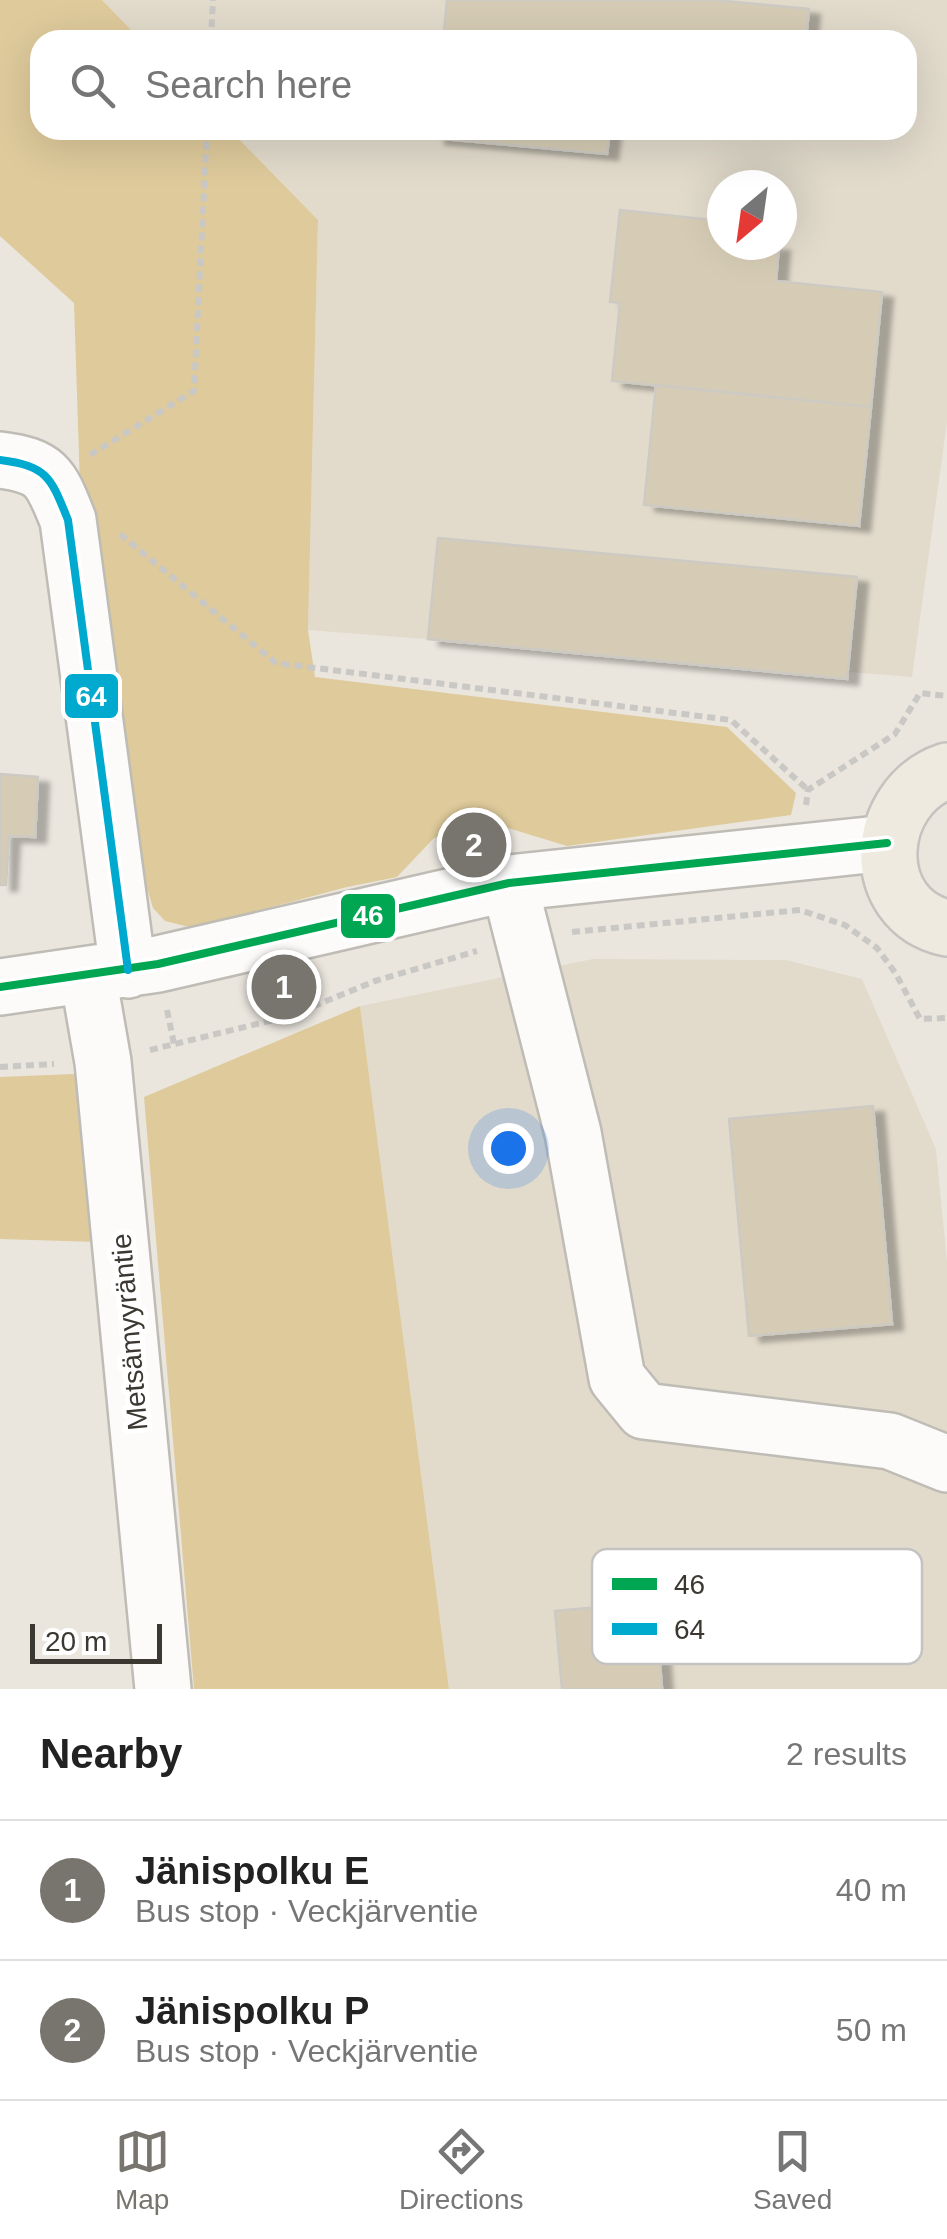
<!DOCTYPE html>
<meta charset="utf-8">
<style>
body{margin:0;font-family:Helvetica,sans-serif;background:#f2f2f2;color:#222}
.compass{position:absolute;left:707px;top:170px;width:90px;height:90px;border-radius:50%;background:#fff;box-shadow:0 10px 40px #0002;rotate:209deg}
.scale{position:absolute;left:30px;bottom:25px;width:132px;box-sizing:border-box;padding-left:10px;border:5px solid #3b3832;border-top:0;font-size:28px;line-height:35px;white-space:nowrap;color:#3b3832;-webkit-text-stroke:8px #fff;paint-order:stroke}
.you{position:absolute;left:508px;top:1148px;width:35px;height:35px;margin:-25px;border:8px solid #fff;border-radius:50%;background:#1a73e8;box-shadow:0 0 0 15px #1a73e833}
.badge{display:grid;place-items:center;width:65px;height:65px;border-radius:50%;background:#78756e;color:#fff;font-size:32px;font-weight:700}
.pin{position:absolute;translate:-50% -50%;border:5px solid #fff;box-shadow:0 2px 10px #0006}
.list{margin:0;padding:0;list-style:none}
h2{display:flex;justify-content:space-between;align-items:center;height:130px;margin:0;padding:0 40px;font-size:42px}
h2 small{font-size:32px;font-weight:400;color:#767676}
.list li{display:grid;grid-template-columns:65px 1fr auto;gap:30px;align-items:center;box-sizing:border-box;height:140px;padding:0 40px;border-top:2px solid #e0e0e0}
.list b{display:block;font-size:38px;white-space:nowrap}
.list p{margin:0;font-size:32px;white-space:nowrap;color:#767676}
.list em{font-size:32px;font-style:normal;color:#767676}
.icon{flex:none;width:55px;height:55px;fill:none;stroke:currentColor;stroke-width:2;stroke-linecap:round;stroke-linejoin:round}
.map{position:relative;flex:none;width:947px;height:1689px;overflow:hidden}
.search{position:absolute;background:#fff;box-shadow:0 10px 40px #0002;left:30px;right:30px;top:30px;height:110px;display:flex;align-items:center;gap:25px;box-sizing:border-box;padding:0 35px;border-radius:30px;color:#767676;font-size:38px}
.sheet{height:410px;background:#fff}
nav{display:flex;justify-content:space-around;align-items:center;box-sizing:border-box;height:140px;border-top:2px solid #e0e0e0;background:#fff;font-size:28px;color:#767676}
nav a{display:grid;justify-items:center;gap:5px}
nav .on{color:#78756e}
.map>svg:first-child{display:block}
.built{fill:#e2dbcc;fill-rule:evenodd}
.green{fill:#deca9b}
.building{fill:#d6ccb5;stroke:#cdcac4;stroke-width:2.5;filter:url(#shadow)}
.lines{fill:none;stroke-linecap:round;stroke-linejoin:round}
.minor-casing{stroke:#bfbcb5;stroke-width:60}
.major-casing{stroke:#c5c3bf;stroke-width:60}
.path{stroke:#c9c8c4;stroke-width:6;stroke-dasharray:8 5;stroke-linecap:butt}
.minor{stroke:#fcfbfa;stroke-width:55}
.major{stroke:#eeeae0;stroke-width:55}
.bus-1-casing{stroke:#fff;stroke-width:15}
.bus-2-casing{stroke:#fff;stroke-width:15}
.bus-1{stroke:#00a651;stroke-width:8}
.bus-2{stroke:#00a9ce;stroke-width:8}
.labels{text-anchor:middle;stroke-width:10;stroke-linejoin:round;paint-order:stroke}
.street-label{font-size:28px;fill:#3b3832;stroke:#fff}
.key{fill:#fff;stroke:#c4c3c2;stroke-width:2.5}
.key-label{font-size:28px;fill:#3b3832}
.line-badge{stroke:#fff;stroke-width:4}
.badge-label{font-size:28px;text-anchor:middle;font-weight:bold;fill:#fff}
</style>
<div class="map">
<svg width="947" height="1689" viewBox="0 0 947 1689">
<defs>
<filter id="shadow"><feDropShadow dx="11" dy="6" stdDeviation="2.5" flood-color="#0004"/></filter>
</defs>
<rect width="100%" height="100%" fill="#eae6de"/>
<!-- built -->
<path class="built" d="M 102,0 L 947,0 L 947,422 L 912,677 L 308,630 L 318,220 L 230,130 L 907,130 L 907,40 L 141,40 ZM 722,185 L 782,185 L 782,245 L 722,245 Z
M 593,959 L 786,960 L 862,979 L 936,1149 L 947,1262 L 947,1689 L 449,1689 L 360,1006 Z"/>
<!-- green -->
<path class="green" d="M 0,0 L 102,0 L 141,40 L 40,40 L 40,130 L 230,130 L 318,220 L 308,630 L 315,677 L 727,727 L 796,793 L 791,815 L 567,846 L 501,826 L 434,838 L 397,877 L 347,887 L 193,928 L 165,921 L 153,908 L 138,858 L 81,516 L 74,303 L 0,236 Z
M 360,1006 L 449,1689 L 194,1689 L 144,1097 Z
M 74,1074 L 83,1079 L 97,1242 L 0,1239 L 0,1077 Z"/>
<!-- building -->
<path class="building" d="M 447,0 L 714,0 L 809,9 L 806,40 L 443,40 Z
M 435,130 L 610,130 L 607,154 L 434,138 Z
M 620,210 L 722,221 L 722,245 L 779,245 L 776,281 L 882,292 L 871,407 L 612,381 L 620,303 L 610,302 Z
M 656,385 L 871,407 L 859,526 L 644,505 Z
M 438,538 L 857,577 L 847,679 L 428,639 Z
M 0,774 L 38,777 L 35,837 L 9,836 L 6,885 L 0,885 Z
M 873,1106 L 892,1324 L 749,1336 L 729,1119 Z
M 655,1602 L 662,1689 L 562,1689 L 555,1611 Z"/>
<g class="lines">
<!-- minor casing -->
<g class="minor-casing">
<path id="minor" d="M 0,460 C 48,466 51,478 68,520 L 128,970
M 509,883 L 573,1133 L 617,1378 L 644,1411 L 890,1441 L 947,1464
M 88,976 L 103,1062 L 163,1689
M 0,987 L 158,964 L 509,883 L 887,843"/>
</g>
<!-- major casing -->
<g class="major-casing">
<path id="major" d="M 947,771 C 873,796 866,910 947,928"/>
</g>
<!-- path -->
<path class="path" d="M 211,40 L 213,0
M 90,455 L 194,391 L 207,130
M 120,534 L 276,663 L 731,720 L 808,790
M 806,805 L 808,790 L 895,734 L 920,693 L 947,696
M 572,932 L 800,910 L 845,925 L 877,948 L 896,974 L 920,1019 L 947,1018
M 167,1010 L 174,1044
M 150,1050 L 290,1016 L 375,981 L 477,951
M 0,1067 L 54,1064"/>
<!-- minor -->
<use href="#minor" class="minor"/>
<!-- major -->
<use href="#major" class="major"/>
<!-- bus-1 casing -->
<g class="bus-1-casing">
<path id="bus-1" d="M 0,987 L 158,964 L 509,883 L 887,843"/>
</g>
<!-- bus-2 casing -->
<g class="bus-2-casing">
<path id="bus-2" d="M 0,460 C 48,466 51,478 68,520 L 128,970"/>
</g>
<!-- bus-1 -->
<use href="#bus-1" class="bus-1"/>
<!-- bus-2 -->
<use href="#bus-2" class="bus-2"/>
</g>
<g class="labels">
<!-- street labels -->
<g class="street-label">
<text transform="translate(129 1332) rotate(-95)" y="10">Metsämyyräntie</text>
</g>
</g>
<!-- legend -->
<rect x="592" y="1549" width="330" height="115" rx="15" class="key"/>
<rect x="612" y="1578" width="45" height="12" fill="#00a651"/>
<rect x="612" y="1623" width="45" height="12" fill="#00a9ce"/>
<g class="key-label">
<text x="674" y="1594">46</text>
<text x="674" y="1639">64</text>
</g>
<g class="line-badge">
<rect x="63" y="672" width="57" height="48" rx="10" fill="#00a9ce"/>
<rect x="339" y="892" width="58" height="48" rx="10" fill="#00a651"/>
</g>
<g class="badge-label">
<text x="91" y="706">64</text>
<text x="368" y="925">46</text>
</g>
</svg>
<svg class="compass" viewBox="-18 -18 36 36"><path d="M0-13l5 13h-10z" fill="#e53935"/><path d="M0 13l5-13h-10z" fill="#767676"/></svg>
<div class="scale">20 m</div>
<div class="you"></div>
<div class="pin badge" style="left:284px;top:987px">1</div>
<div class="pin badge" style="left:474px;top:845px">2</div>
<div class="search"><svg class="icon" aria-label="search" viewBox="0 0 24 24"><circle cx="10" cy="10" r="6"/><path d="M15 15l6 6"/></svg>Search here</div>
</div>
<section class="sheet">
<h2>Nearby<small>2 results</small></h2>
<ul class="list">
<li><span class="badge">1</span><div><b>Jänispolku E</b><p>Bus stop · Veckjärventie</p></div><em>40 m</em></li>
<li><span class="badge">2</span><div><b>Jänispolku P</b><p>Bus stop · Veckjärventie</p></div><em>50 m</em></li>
</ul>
</section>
<nav>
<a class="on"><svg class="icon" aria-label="map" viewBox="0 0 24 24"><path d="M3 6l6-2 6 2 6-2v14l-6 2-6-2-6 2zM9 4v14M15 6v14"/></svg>Map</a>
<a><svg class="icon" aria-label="directions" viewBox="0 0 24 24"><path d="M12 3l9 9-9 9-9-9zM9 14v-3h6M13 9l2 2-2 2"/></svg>Directions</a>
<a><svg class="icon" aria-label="saved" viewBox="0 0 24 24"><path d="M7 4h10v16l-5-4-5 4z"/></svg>Saved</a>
</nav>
